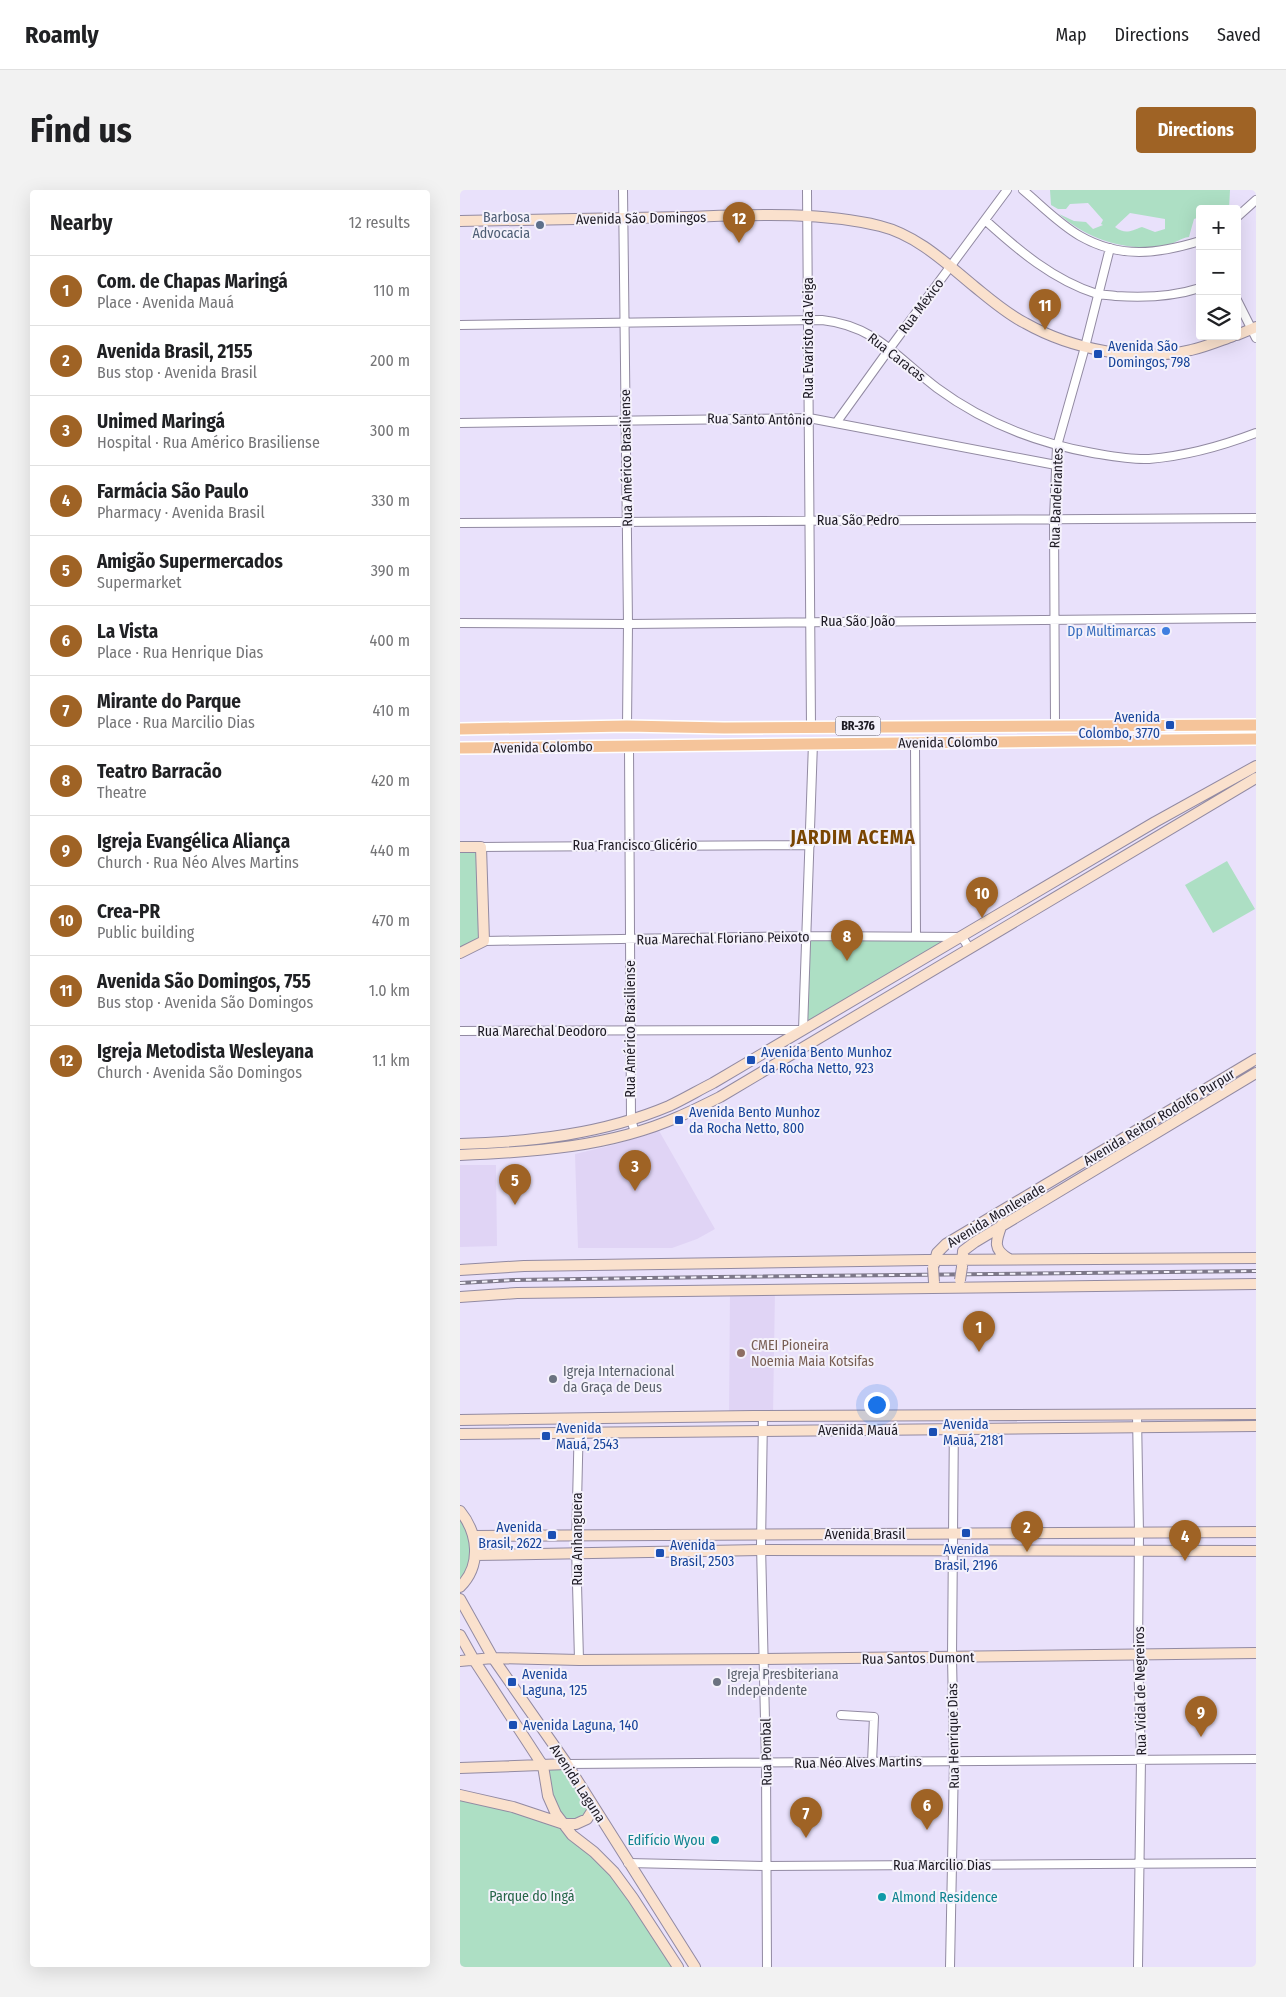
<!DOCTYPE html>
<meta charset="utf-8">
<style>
body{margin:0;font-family:"Fira Sans Condensed",sans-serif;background:#f2f2f2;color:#202124}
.controls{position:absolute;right:15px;top:15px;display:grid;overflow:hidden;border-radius:5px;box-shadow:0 5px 20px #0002}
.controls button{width:45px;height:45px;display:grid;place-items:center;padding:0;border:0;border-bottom:1px solid #e0e0e0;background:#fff;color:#202124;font:25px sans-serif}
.you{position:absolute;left:416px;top:1214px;width:18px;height:18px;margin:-12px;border:4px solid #fff;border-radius:50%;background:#1a73e8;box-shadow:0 0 0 8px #1a73e833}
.badge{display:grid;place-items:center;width:32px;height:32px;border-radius:50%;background:#9f6325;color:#fff;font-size:16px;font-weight:700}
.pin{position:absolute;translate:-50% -41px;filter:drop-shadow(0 1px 2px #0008)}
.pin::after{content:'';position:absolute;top:26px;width:18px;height:15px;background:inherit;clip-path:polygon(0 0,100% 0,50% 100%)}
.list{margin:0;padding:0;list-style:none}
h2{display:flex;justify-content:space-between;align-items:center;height:65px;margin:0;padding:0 20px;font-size:21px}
h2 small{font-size:16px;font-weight:400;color:#757577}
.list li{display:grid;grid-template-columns:32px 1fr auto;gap:15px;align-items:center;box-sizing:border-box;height:70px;padding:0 20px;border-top:1px solid #e0e0e0}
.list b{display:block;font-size:19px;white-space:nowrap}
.list p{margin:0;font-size:16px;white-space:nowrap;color:#757577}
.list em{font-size:16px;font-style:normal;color:#757577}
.icon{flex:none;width:28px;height:28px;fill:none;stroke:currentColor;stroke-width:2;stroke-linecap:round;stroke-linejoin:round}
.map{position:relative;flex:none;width:796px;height:1777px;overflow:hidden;border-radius:5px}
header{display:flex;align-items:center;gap:30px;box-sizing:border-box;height:70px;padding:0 25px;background:#fff;border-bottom:1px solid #e0e0e0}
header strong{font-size:24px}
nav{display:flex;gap:28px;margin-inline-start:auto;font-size:18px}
.intro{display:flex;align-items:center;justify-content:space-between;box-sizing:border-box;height:120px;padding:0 30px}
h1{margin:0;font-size:35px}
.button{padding:12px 22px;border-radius:5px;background:#9f6325;color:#fff;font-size:18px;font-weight:700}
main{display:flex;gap:30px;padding:0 30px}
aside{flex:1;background:#fff;border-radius:5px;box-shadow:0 5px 20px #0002}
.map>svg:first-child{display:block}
.built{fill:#e0d4f5}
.green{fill:#addfc4;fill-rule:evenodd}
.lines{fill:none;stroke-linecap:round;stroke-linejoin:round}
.street-casing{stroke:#928aa2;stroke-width:10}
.secondary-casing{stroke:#928aa2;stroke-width:12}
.primary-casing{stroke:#fff;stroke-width:14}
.street{stroke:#fff;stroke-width:8}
.secondary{stroke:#fae1cd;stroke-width:10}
.primary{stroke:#f5c49a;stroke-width:11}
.rail-casing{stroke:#7d7889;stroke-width:4}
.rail{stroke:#f4f1fb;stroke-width:2;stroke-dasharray:5.5;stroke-linecap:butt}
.secondary-bridge-casing{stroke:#928aa2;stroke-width:12;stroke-linecap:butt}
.secondary-bridge{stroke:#fae1cd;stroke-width:10}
.service-dot{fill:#5c6f8a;stroke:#f4f1fb;stroke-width:2}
.transit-dot{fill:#1a4fb4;stroke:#f4f1fb;stroke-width:2}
.shop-dot{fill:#3f7fe0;stroke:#f4f1fb;stroke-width:2}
.education-dot{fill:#8d6e63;stroke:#f4f1fb;stroke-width:2}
.worship-dot{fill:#6b7280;stroke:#f4f1fb;stroke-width:2}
.culture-dot{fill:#0f9aa8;stroke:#f4f1fb;stroke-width:2}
.labels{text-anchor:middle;stroke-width:4;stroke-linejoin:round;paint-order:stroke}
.shield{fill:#f4f1fb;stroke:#5e5a64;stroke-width:1}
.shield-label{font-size:12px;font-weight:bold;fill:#1d1a23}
.service-label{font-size:14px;fill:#4e5e75;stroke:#f4f1fb;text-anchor:end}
.street-label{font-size:14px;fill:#1d1a23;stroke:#f4f1fb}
.transit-label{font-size:14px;fill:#164399;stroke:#f4f1fb;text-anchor:start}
.shop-label{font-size:14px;fill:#366cbe;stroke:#f4f1fb;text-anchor:end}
.education-label{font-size:14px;fill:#785e54;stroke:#f4f1fb;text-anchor:start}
.worship-label{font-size:14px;fill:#5b616d;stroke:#f4f1fb;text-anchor:start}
.culture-label{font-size:14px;fill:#0d838f;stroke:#f4f1fb;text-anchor:end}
.park-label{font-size:14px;fill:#266548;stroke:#f4f1fb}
.district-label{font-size:19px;font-weight:bold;letter-spacing:1px;fill:#794502;stroke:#f4f1fb}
</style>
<header>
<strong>Roamly</strong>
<nav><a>Map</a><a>Directions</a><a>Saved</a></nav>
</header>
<div class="intro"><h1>Find us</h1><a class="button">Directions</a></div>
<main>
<aside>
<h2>Nearby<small>12 results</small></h2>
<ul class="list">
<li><span class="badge">1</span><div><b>Com. de Chapas Maringá</b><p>Place · Avenida Mauá</p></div><em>110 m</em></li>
<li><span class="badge">2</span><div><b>Avenida Brasil, 2155</b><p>Bus stop · Avenida Brasil</p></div><em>200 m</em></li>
<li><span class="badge">3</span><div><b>Unimed Maringá</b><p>Hospital · Rua Américo Brasiliense</p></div><em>300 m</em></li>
<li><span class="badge">4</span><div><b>Farmácia São Paulo</b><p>Pharmacy · Avenida Brasil</p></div><em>330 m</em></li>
<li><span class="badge">5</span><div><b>Amigão Supermercados</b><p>Supermarket</p></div><em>390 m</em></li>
<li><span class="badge">6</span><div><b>La Vista</b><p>Place · Rua Henrique Dias</p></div><em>400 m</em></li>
<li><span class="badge">7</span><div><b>Mirante do Parque</b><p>Place · Rua Marcilio Dias</p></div><em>410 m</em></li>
<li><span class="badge">8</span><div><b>Teatro Barracão</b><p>Theatre</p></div><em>420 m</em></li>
<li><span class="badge">9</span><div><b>Igreja Evangélica Aliança</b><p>Church · Rua Néo Alves Martins</p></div><em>440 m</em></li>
<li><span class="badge">10</span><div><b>Crea-PR</b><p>Public building</p></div><em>470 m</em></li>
<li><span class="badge">11</span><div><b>Avenida São Domingos, 755</b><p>Bus stop · Avenida São Domingos</p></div><em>1.0 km</em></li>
<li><span class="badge">12</span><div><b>Igreja Metodista Wesleyana</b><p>Church · Avenida São Domingos</p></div><em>1.1 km</em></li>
</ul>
</aside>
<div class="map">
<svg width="796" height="1777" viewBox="0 0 796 1777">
<rect width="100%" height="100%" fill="#e9e1fb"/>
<!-- built -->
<path class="built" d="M 198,939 L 255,1039 L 237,1049 L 212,1058 L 118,1058 L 115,964 L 157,954 Z
M 0,975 L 36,975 L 37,1056 L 0,1057 Z
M 315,1099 L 313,1226 L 269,1227 L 270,1100 Z"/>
<!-- green -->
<path class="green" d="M 590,0 L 770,0 L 769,19 L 740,19 L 740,27 L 734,29 L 729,47 C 720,48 716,53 708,55 C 669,63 628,50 599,24 L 614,31 L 626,32 L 633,39 L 643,35 L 641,34 L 643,30 L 628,13 L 610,14 L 606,19 L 598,19 L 591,15 ZM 670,23 L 705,29 L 705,39 L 695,42 L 682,37 C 670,41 666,45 655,37 Z
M 0,657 L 21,657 L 24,751 L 0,763 Z
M 767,671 L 795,719 L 753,743 L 725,695 Z
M 346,746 L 502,747 L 343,840 Z
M 0,1321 L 15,1356 L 0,1397 Z
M 107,1574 L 134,1618 L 127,1629 L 105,1634 L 134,1662 L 218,1777 L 0,1777 L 0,1605 L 80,1627 L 96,1624 L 83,1576 Z"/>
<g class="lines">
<!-- street casing -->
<g class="street-casing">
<path id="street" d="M 163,0 L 168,434 L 167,536
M 347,0 L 351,537
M 563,0 C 581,15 599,34 620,46 C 660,69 698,64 740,51
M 777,27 L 796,10
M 525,30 C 558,60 593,90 637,104 C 643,105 650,105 656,106 C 685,108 712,107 740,98
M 777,110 L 796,148
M 0,135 L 362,130 C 416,136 437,168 477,198 C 523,232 577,253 633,263 C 651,266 671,270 689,269 C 726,266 762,256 796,243
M 0,233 L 349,228 L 596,275
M 376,233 L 430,158 L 547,0
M 0,333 L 796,328
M 0,433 L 168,434 L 796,428
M 595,535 L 594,329 L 597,256 L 625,157 L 650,58
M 455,553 L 456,746
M 169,556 L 171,930 L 175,942
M 21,657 L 350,655
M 24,751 L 346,746 L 502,747 L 509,758
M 343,840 L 353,553
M 0,841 L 341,840
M 677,1225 L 679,1343 L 678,1464 L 681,1569 L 678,1777
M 303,1226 L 301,1355 L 306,1574 L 307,1777
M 119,1228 L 116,1356 L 119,1470
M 381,1525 L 414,1527 L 412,1572
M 107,1574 L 796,1569
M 168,1673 L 306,1676 L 796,1673
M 490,1777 L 494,1571 L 492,1467 L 494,1226"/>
</g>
<!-- secondary casing -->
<g class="secondary-casing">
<path id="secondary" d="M 0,31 C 75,30 150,29 224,27 C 289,25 357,21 420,36 C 457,45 487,74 515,97 C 531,110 547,124 565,133 C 611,159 678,173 731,160 C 745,157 759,151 773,146
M 777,145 L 796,137
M 0,657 L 21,657 L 24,751 L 0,763
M 0,954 C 71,952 143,944 209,916 C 224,909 239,900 253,893 L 695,632 L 796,576
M 0,965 C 74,962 150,957 218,927 C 232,921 246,914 260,907 L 796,588
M 542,1034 C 536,1051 532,1059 549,1069
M 474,1075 L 477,1063 L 486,1054 L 796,869
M 502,1076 L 503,1061 L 515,1052 L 796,883
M 0,1080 L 64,1076 L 466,1070 L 796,1068
M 0,1107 L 57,1103 L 796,1094
M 0,1230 L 293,1226 L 796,1224
M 0,1244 L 796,1236
M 0,1321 C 18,1343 22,1375 0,1397
M 14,1346 L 796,1342
M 15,1365 L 301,1360 L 796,1361
M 0,1409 L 33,1468 L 107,1574 L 235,1777
M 0,1445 L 14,1470 L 83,1576 L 88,1606 L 96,1624 L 112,1645 L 134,1662 L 154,1682 L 173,1708 L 218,1777
M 0,1471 L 33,1468 L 119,1470 L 304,1469 L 796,1463
M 0,1578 L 107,1574
M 0,1605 L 53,1617 L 104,1634 L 116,1634 L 127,1629 L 134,1618"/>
</g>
<!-- primary casing -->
<g class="primary-casing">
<path id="primary" d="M 0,539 L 167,536 L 264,538 L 796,535
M 0,558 L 796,549"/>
</g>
<!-- street -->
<use href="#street" class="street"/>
<!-- secondary -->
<use href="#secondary" class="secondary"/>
<!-- primary -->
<use href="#primary" class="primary"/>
<!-- rail casing -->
<g class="rail-casing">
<path id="rail" d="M 0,1093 L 53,1090 L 257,1087 L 796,1081"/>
</g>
<!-- rail -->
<use href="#rail" class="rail"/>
<!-- secondary-bridge casing -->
<g class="secondary-bridge-casing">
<path id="secondary-bridge" d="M 473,1077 L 474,1092
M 500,1090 L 502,1077"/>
</g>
<!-- secondary-bridge -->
<use href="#secondary-bridge" class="secondary-bridge"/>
</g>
<!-- markers -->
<circle class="service-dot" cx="80" cy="35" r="5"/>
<g class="transit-dot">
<rect x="633" y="159" width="10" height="10" rx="2.5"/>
<rect x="705" y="530" width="10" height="10" rx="2.5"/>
<rect x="286" y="865" width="10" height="10" rx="2.5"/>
<rect x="214" y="925" width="10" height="10" rx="2.5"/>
<rect x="468" y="1237" width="10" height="10" rx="2.5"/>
<rect x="81" y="1241" width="10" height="10" rx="2.5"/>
<rect x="501" y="1338" width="10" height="10" rx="2.5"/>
<rect x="87" y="1340" width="10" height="10" rx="2.5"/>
<rect x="195" y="1358" width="10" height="10" rx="2.5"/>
<rect x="47" y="1487" width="10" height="10" rx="2.5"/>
<rect x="48" y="1530" width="10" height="10" rx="2.5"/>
</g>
<circle class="shop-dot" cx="706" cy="441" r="5"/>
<circle class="education-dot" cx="281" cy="1163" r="5"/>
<g class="worship-dot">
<circle cx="93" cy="1189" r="5"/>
<circle cx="257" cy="1492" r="5"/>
</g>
<g class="culture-dot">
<circle cx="255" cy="1650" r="5"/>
<circle cx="422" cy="1707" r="5"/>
</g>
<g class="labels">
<!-- shield labels -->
<rect class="shield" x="375.5" y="526.5" width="45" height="19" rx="4"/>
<g class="shield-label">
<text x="398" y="540">BR-376</text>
</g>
<!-- service labels -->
<g class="service-label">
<text x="70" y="32">Barbosa<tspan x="70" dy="16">Advocacia</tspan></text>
</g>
<!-- street labels -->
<g class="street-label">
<text transform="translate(181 28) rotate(-1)" y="5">Avenida São Domingos</text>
<text transform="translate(461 116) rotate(-53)" y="5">Rua México</text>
<text transform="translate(348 148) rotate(-90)" y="5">Rua Evaristo da Veiga</text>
<text transform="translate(437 167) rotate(38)" y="5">Rua Caracas</text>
<text transform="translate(300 229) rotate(1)" y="5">Rua Santo Antônio</text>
<text transform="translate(166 268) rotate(-91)" y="5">Rua Américo Brasiliense</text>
<text transform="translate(596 308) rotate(-88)" y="5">Rua Bandeirantes</text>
<text x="398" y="335">Rua São Pedro</text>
<text x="398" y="436">Rua São João</text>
<text transform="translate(488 552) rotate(-1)" y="5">Avenida Colombo</text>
<text transform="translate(83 557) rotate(-1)" y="5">Avenida Colombo</text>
<text x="175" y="660">Rua Francisco Glicério</text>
<text transform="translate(263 748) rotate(-1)" y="5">Rua Marechal Floriano Peixoto</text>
<text transform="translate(170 839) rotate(-90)" y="5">Rua Américo Brasiliense</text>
<text x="82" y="846">Rua Marechal Deodoro</text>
<text transform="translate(699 927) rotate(-31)" y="5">Avenida Reitor Rodolfo Purpur</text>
<text transform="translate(536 1025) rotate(-31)" y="5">Avenida Monlevade</text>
<text x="398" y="1245">Avenida Mauá</text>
<text x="405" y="1349">Avenida Brasil</text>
<text transform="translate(117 1349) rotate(-90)" y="5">Rua Anhanguera</text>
<text transform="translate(458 1468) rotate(-1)" y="5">Rua Santos Dumont</text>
<text transform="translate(680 1501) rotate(-91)" y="5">Rua Vidal de Negreiros</text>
<text transform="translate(493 1546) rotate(-91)" y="5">Rua Henrique Dias</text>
<text transform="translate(306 1562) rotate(-91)" y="5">Rua Pombal</text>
<text transform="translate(398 1572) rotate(-1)" y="5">Rua Néo Alves Martins</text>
<text transform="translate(118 1593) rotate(57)" y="5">Avenida Laguna</text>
<text x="482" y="1680">Rua Marcilio Dias</text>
</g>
<!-- transit labels -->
<g class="transit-label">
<text x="648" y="161">Avenida São<tspan x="648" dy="16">Domingos, 798</tspan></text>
<text x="700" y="532" text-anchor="end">Avenida<tspan x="700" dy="16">Colombo, 3770</tspan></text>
<text x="301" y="867">Avenida Bento Munhoz<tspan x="301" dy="16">da Rocha Netto, 923</tspan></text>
<text x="229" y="927">Avenida Bento Munhoz<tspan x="229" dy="16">da Rocha Netto, 800</tspan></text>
<text x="483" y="1239">Avenida<tspan x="483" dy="16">Mauá, 2181</tspan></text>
<text x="96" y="1243">Avenida<tspan x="96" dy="16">Mauá, 2543</tspan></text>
<text x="82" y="1342" text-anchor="end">Avenida<tspan x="82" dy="16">Brasil, 2622</tspan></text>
<text x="210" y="1360">Avenida<tspan x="210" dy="16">Brasil, 2503</tspan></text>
<text x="506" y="1364" text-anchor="middle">Avenida<tspan x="506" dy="16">Brasil, 2196</tspan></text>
<text x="62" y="1489">Avenida<tspan x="62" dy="16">Laguna, 125</tspan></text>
<text x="63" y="1540">Avenida Laguna, 140</text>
</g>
<!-- shop labels -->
<g class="shop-label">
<text x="696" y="446">Dp Multimarcas</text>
</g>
<!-- education labels -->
<g class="education-label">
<text x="291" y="1160">CMEI Pioneira<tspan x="291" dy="16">Noemia Maia Kotsifas</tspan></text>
</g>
<!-- worship labels -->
<g class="worship-label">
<text x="103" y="1186">Igreja Internacional<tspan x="103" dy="16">da Graça de Deus</tspan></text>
<text x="267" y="1489">Igreja Presbiteriana<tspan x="267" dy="16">Independente</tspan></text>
</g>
<!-- culture labels -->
<g class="culture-label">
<text x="245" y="1655">Edifício Wyou</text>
<text x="432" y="1712" text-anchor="start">Almond Residence</text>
</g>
<!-- park labels -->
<g class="park-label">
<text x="72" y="1711">Parque do Ingá</text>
</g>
<!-- district labels -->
<g class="district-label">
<text x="393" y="654">JARDIM ACEMA</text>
</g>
</g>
</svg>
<div class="controls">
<button>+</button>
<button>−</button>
<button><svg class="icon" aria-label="layers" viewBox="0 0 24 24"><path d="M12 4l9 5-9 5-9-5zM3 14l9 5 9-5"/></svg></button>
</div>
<div class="you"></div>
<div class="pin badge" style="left:519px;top:1162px">1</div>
<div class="pin badge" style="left:567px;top:1362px">2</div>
<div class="pin badge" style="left:175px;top:1001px">3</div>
<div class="pin badge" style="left:725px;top:1371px">4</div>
<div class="pin badge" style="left:55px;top:1015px">5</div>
<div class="pin badge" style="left:467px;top:1640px">6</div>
<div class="pin badge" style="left:346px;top:1648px">7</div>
<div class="pin badge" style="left:387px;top:771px">8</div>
<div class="pin badge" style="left:741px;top:1547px">9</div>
<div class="pin badge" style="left:522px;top:728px">10</div>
<div class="pin badge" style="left:585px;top:140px">11</div>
<div class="pin badge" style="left:279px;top:53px">12</div>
</div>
</main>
